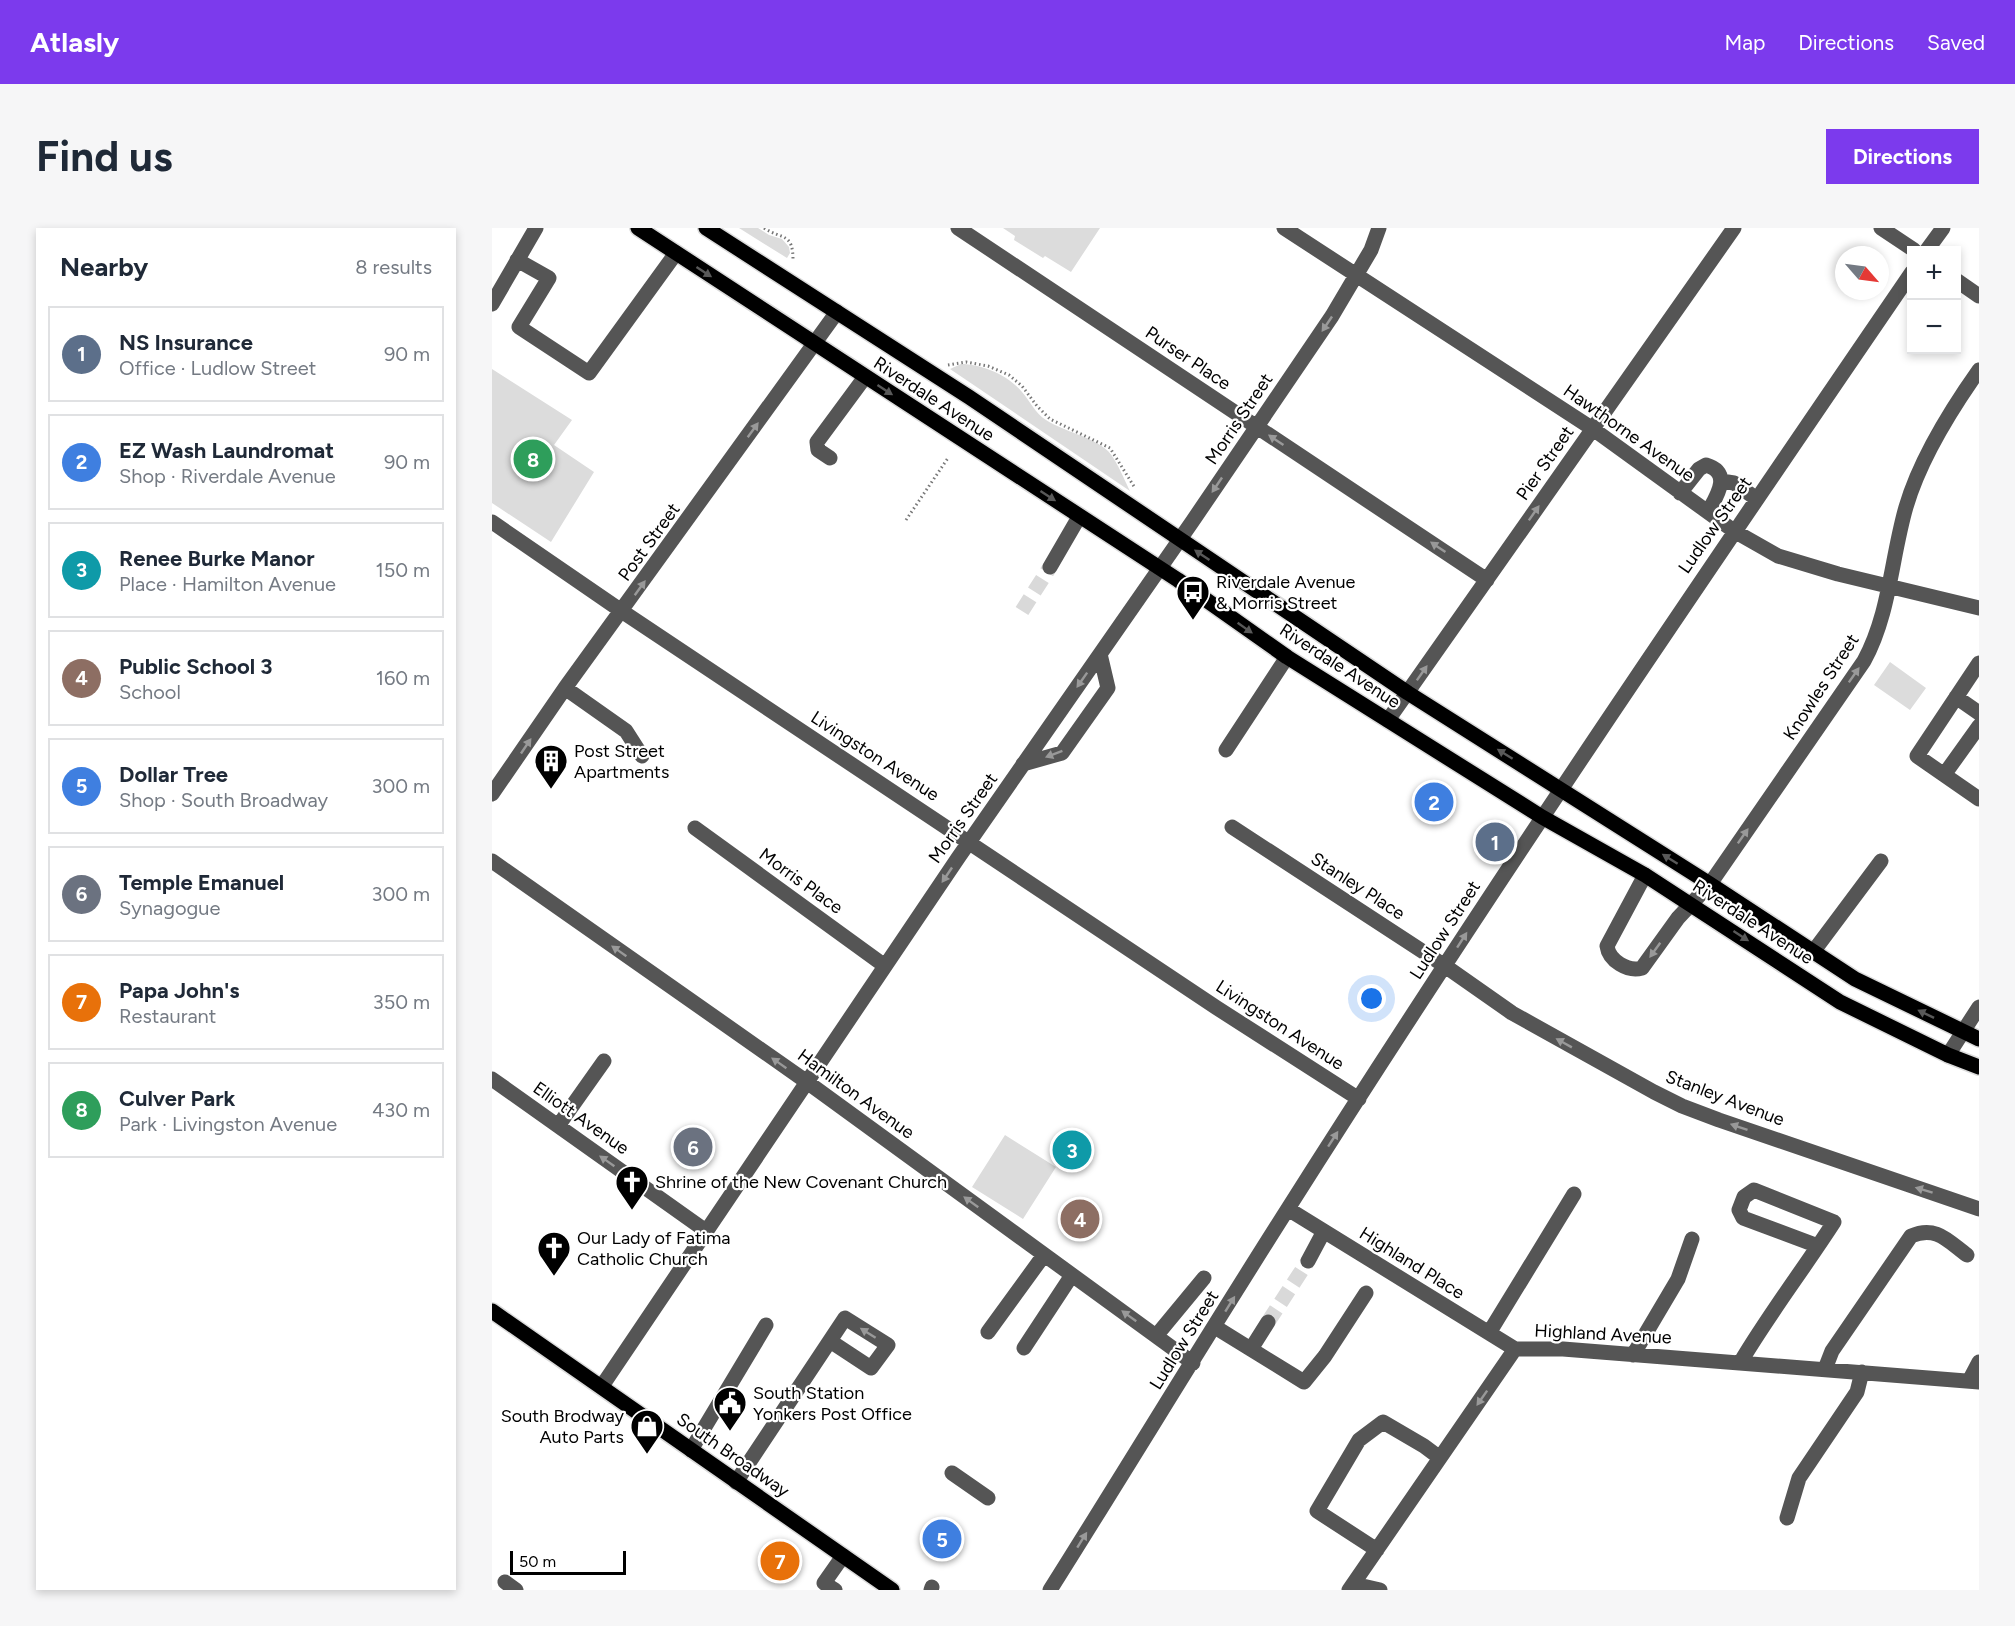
<!DOCTYPE html>
<meta charset="utf-8">
<style>
body{margin:0;font-family:Figtree,sans-serif;background:#f6f6f7;color:#1f2937}
.controls{position:absolute;right:18px;top:18px;display:grid;overflow:hidden;border-radius:0px;box-shadow:0 3px 9px #0003}
.controls button{width:54px;height:54px;display:grid;place-items:center;padding:0;border:0;border-bottom:2px solid #e0e1e3;background:#fff;color:#1f2937;font:30px sans-serif}
.compass{position:absolute;left:1343px;top:18px;width:54px;height:54px;border-radius:50%;background:#fff;box-shadow:0 3px 9px #0003;rotate:118deg}
.scale{position:absolute;left:18px;bottom:15px;width:116px;box-sizing:border-box;padding-left:6px;border:3px solid #000;border-top:0;font-size:16px;line-height:21px;white-space:nowrap;color:#000;-webkit-text-stroke:4px #fff;paint-order:stroke}
.you{position:absolute;left:880px;top:771px;width:21px;height:21px;margin:-15px;border:4px solid #fff;border-radius:50%;background:#1a73e8;box-shadow:0 0 0 9px #1a73e833}
.badge{display:grid;place-items:center;width:39px;height:39px;border-radius:50%;background:#7c3aed;color:#fff;font-size:20px;font-weight:700}
.pin{position:absolute;translate:-50% -50%;border:3px solid #fff;box-shadow:0 2px 6px #0006}
.list{margin:0;padding:0;list-style:none}
h2{display:flex;justify-content:space-between;align-items:center;height:78px;margin:0;padding:0 24px;font-size:26px}
h2 small{font-size:20px;font-weight:400;color:#747a83}
.list li{display:grid;grid-template-columns:39px 1fr auto;gap:18px;align-items:center;box-sizing:border-box;height:96px;margin:0 12px 12px;padding:0 12px;border:2px solid #e0e1e3;border-radius:0px}
.list b{display:block;font-size:22px;white-space:nowrap}
.list p{margin:0;font-size:20px;white-space:nowrap;color:#747a83}
.list em{font-size:20px;font-style:normal;color:#747a83}
.map{position:relative;flex:none;width:1487px;height:1362px;overflow:hidden;border-radius:0px}
header{display:flex;align-items:center;gap:36px;box-sizing:border-box;height:84px;padding:0 30px;background:#7c3aed;color:#fff}
header strong{font-size:28px}
nav{display:flex;gap:33px;margin-inline-start:auto;font-size:21px}
.intro{display:flex;align-items:center;justify-content:space-between;box-sizing:border-box;height:144px;padding:0 36px}
h1{margin:0;font-size:42px}
.button{padding:15px 27px;border-radius:0px;background:#7c3aed;color:#fff;font-size:21px;font-weight:700}
main{display:flex;gap:36px;padding:0 36px}
aside{flex:1;background:#fff;border-radius:0px;box-shadow:0 3px 9px #0003}
.map>svg:first-child{display:block}
.green{fill:#dcdcdc}
.lines{fill:none;stroke-linecap:round;stroke-linejoin:round}
.minor-tunnel{stroke:#d9d9d9;stroke-width:15;stroke-dasharray:15 8;stroke-linecap:butt}
.major-casing{stroke:#dbdbdb;stroke-width:18}
.path{stroke:#777;stroke-width:3;stroke-dasharray:1.5 3;stroke-linecap:butt}
.minor{stroke:#555;stroke-width:15}
.major{stroke:#000;stroke-width:15}
.oneway{fill:#595959}
.oneway2{fill:#999}
.labels{text-anchor:middle;stroke-width:4.5;stroke-linejoin:round;paint-order:stroke}
.street-label{font-size:18px;fill:#000;stroke:#fff}
.poi-label{font-size:18px;fill:#000;stroke:#fff;text-anchor:start}
</style>
<header>
<strong>Atlasly</strong>
<nav><a>Map</a><a>Directions</a><a>Saved</a></nav>
</header>
<div class="intro"><h1>Find us</h1><a class="button">Directions</a></div>
<main>
<aside>
<h2>Nearby<small>8 results</small></h2>
<ul class="list">
<li><span class="badge" style="background:#5c6f8a">1</span><div><b>NS Insurance</b><p>Office · Ludlow Street</p></div><em>90 m</em></li>
<li><span class="badge" style="background:#3f7fe0">2</span><div><b>EZ Wash Laundromat</b><p>Shop · Riverdale Avenue</p></div><em>90 m</em></li>
<li><span class="badge" style="background:#0f9aa8">3</span><div><b>Renee Burke Manor</b><p>Place · Hamilton Avenue</p></div><em>150 m</em></li>
<li><span class="badge" style="background:#8d6e63">4</span><div><b>Public School 3</b><p>School</p></div><em>160 m</em></li>
<li><span class="badge" style="background:#3f7fe0">5</span><div><b>Dollar Tree</b><p>Shop · South Broadway</p></div><em>300 m</em></li>
<li><span class="badge" style="background:#6b7280">6</span><div><b>Temple Emanuel</b><p>Synagogue</p></div><em>300 m</em></li>
<li><span class="badge" style="background:#e8710a">7</span><div><b>Papa John's</b><p>Restaurant</p></div><em>350 m</em></li>
<li><span class="badge" style="background:#2e9e5b">8</span><div><b>Culver Park</b><p>Park · Livingston Avenue</p></div><em>430 m</em></li>
</ul>
</aside>
<div class="map">
<svg width="1487" height="1362" viewBox="0 0 1487 1362">
<rect width="100%" height="100%" fill="#fff"/>
<!-- green -->
<path class="green" d="M 247,0 L 266,0 L 277,7 L 290,11 L 297,19 L 298,25 L 295,30 Z
M 511,0 L 608,0 L 579,44 L 553,28 L 551,30 L 522,12 L 523,8 Z
M 469,136 C 490,136 516,147 530,164 C 538,173 543,185 554,192 C 573,204 599,208 616,223 C 624,231 633,253 638,263 L 458,141 Z
M 0,141 L 80,192 L 62,217 L 102,244 L 59,314 L 0,275 Z
M 1398,434 L 1434,460 L 1418,482 L 1382,457 Z
M 513,907 L 564,939 L 531,991 L 480,959 Z"/>
<g class="lines">
<!-- minor-tunnel -->
<path class="minor-tunnel" d="M 530,383 L 558,339
M 776,1094 L 816,1033"/>
<!-- major casing -->
<g class="major-casing">
<path id="major" d="M 146,0 L 686,352 L 795,429 L 1050,589 L 1153,647 L 1348,774 L 1456,827 L 1487,839
M 214,0 L 477,169 L 916,465 L 1218,656 L 1363,751 L 1487,811
M 0,1083 L 400,1362"/>
</g>
<!-- path -->
<path class="path" d="M 272,0 C 290,12 301,4 301,32
M 456,137 L 474,134 L 496,138 L 517,147 L 530,158 L 545,178 L 558,191 L 618,220 L 643,260
M 414,292 L 456,230"/>
<!-- minor -->
<path class="minor" d="M 466,0 L 995,352
M 792,0 L 1101,201 L 1242,303 L 1286,328 L 1346,346 L 1487,380
M 1389,0 L 1422,22
M 1435,22 L 1451,0
M 25,32 L 57,50 L 27,99 L 97,145 L 184,25
M 1464,52 L 1487,68
M 0,76 L 44,0
M 338,230 L 326,222 L 325,214 L 373,149
M 1229,253 L 1242,255 L 1265,271
M 1188,265 L 1207,241 L 1214,237 C 1241,245 1224,269 1216,284
M 0,294 L 131,384 L 725,780 L 867,871
M 558,339 L 587,289
M 1487,435 L 1425,528 L 1487,571
M 73,460 L 134,503 L 150,528
M 1464,469 L 1487,485
M 896,492 L 1242,0
M 734,522 L 795,429
M 531,536 L 570,525 L 616,460 L 608,426
M 1452,547 L 1487,498
M 0,566 L 73,460 L 345,84
M 740,599 L 953,738 L 1020,785 L 1162,864 L 1190,878 L 1227,892 L 1487,981
M 203,600 L 393,738
M 0,633 L 315,854 L 701,1135
M 1153,647 L 1115,718 C 1117,733 1136,744 1150,740 L 1186,690 L 1218,656 L 1372,433 C 1398,385 1399,331 1414,279 C 1428,231 1458,183 1487,142
M 1321,724 L 1389,633
M 1456,827 L 1487,779
M 0,851 L 214,1003
M 66,898 L 112,833
M 796,981 L 1023,1121
M 816,1033 L 832,1003
M 723,1099 L 812,1154 L 833,1128 L 874,1065
M 496,1104 L 552,1027
M 997,1105 L 1082,966
M 664,1108 L 712,1050
M 532,1120 L 580,1047
M 759,1121 L 776,1094
M 1023,1121 L 1071,1121 L 1487,1154
M 1141,1127 L 1186,1051 L 1200,1011
M 1248,1135 C 1277,1086 1311,1042 1342,994 L 1262,962 L 1252,969 L 1247,982 L 1251,990 L 1326,1018
M 1333,1141 L 1340,1123 L 1419,1008 C 1444,997 1456,1013 1475,1027
M 1477,1153 L 1487,1134
M 110,1158 L 466,630 L 700,294 L 840,88 L 879,22 L 887,0
M 199,1222 L 274,1097
M 460,1245 L 496,1270
M 244,1254 L 353,1090 L 396,1117 L 379,1140 L 338,1113
M 1295,1290 L 1307,1250 L 1365,1164 L 1370,1144
M 885,1322 L 825,1283 L 867,1212 L 891,1194 L 932,1218 L 948,1230
M 13,1354 L 24,1362
M 862,1356 L 888,1362
M 343,1362 L 332,1355 L 351,1328
M 439,1362 L 440,1359
M 558,1362 C 638,1235 716,1106 797,979 C 997,663 1208,354 1420,44
M 857,1362 L 1023,1121"/>
<!-- major -->
<use href="#major" class="major"/>
</g>
<!-- one-way arrows -->
<defs><path id="oneway-solid" d="M-6-.8H1V-3.2L6.5 0L1 3.2V.8H-6Z" transform="scale(1.5)"/></defs>
<g class="oneway">
<use href="#oneway-solid" transform="translate(212 44) rotate(33)"/>
<use href="#oneway-solid" transform="translate(393 162) rotate(33)"/>
<use href="#oneway-solid" transform="translate(556 268) rotate(33)"/>
<use href="#oneway-solid" transform="translate(710 327) rotate(-146)"/>
<use href="#oneway-solid" transform="translate(753 400) rotate(35)"/>
<use href="#oneway-solid" transform="translate(1013 526) rotate(-148)"/>
<use href="#oneway-solid" transform="translate(1178 631) rotate(-148)"/>
<use href="#oneway-solid" transform="translate(1249 708) rotate(33)"/>
<use href="#oneway-solid" transform="translate(1434 786) rotate(-154)"/>
</g>
<g class="oneway2">
<use href="#oneway-solid" transform="translate(835 96) rotate(124)"/>
<use href="#oneway-solid" transform="translate(261 202) rotate(-54)"/>
<use href="#oneway-solid" transform="translate(784 212) rotate(-146)"/>
<use href="#oneway-solid" transform="translate(725 257) rotate(124)"/>
<use href="#oneway-solid" transform="translate(1042 285) rotate(-55)"/>
<use href="#oneway-solid" transform="translate(946 319) rotate(-146)"/>
<use href="#oneway-solid" transform="translate(148 360) rotate(-54)"/>
<use href="#oneway-solid" transform="translate(930 445) rotate(-55)"/>
<use href="#oneway-solid" transform="translate(1362 447) rotate(-55)"/>
<use href="#oneway-solid" transform="translate(590 452) rotate(125)"/>
<use href="#oneway-solid" transform="translate(34 518) rotate(-56)"/>
<use href="#oneway-solid" transform="translate(562 526) rotate(159)"/>
<use href="#oneway-solid" transform="translate(1251 608) rotate(-55)"/>
<use href="#oneway-solid" transform="translate(455 647) rotate(124)"/>
<use href="#oneway-solid" transform="translate(970 712) rotate(-57)"/>
<use href="#oneway-solid" transform="translate(1163 722) rotate(126)"/>
<use href="#oneway-solid" transform="translate(127 723) rotate(-145)"/>
<use href="#oneway-solid" transform="translate(1072 815) rotate(-151)"/>
<use href="#oneway-solid" transform="translate(287 835) rotate(-145)"/>
<use href="#oneway-solid" transform="translate(1247 899) rotate(-161)"/>
<use href="#oneway-solid" transform="translate(841 911) rotate(-57)"/>
<use href="#oneway-solid" transform="translate(115 933) rotate(-145)"/>
<use href="#oneway-solid" transform="translate(1432 962) rotate(-163)"/>
<use href="#oneway-solid" transform="translate(479 974) rotate(-144)"/>
<use href="#oneway-solid" transform="translate(738 1076) rotate(-58)"/>
<use href="#oneway-solid" transform="translate(637 1088) rotate(-144)"/>
<use href="#oneway-solid" transform="translate(376 1105) rotate(-148)"/>
<use href="#oneway-solid" transform="translate(990 1170) rotate(125)"/>
<use href="#oneway-solid" transform="translate(590 1312) rotate(-58)"/>
</g>
<!-- icons -->
<defs>
<g id="bus-pin" transform="scale(1.725)"><path d="M0 17L-7.5 6A9.5 9.5 0 1 1 7.5 6Z" fill="#000" stroke="#fff"/><path d="M-5-6H5V4H4V6H2V4H-2V6H-4V4H-5ZM-3.5-4V0h7V-4ZM-3.5 1.2v1.5H-2V1.2ZM2 1.2v1.5H3.5V1.2Z" fill="#fff"/></g>
<g id="building-pin" transform="scale(1.725)"><path d="M0 17L-7.5 6A9.5 9.5 0 1 1 7.5 6Z" fill="#000" stroke="#fff"/><path d="M-4-6H4V6H1V3H-1V6H-4ZM-2.5-4.3h1.7v1.8h-1.7ZM.8-4.3h1.7v1.8H.8ZM-2.5-1h1.7V.8h-1.7ZM.8-1h1.7V.8H.8Z" fill="#fff"/></g>
<g id="church-pin" transform="scale(1.725)"><path d="M0 17L-7.5 6A9.5 9.5 0 1 1 7.5 6Z" fill="#000" stroke="#fff"/><path d="M-1.2-6h2.4v3.5h3.3v2.4h-3.3V6h-2.4V-.1h-3.3v-2.4h3.3Z" fill="#fff"/></g>
<g id="civic-pin" transform="scale(1.725)"><path d="M0 17L-7.5 6A9.5 9.5 0 1 1 7.5 6Z" fill="#000" stroke="#fff"/><path d="M-.6-6.5H3V-4.5H.6V-3L4-1V1h2V6H-6V1h2V-1L-.6-3ZM-1.2 2.5V6h2.4V2.5Z" fill="#fff"/></g>
<g id="shop-pin" transform="scale(1.725)"><path d="M0 17L-7.5 6A9.5 9.5 0 1 1 7.5 6Z" fill="#000" stroke="#fff"/><path d="M-5-2.5h2.3a2.7 3.5 0 0 1 5.4 0H5L5.5 6h-11ZM-1.5-2.5h3a1.5 2.3 0 0 0-3 0Z" fill="#fff"/></g>
</defs>
<g fill-rule="evenodd">
<use href="#bus-pin" x="701" y="364"/>
<use href="#building-pin" x="59" y="533"/>
<use href="#church-pin" x="140" y="954"/>
<use href="#church-pin" x="62" y="1020"/>
<use href="#civic-pin" x="238" y="1175"/>
<use href="#shop-pin" x="155" y="1198"/>
</g>
<g class="labels">
<!-- street labels -->
<g class="street-label">
<text transform="translate(696 130) rotate(34)" y="6">Purser Place</text>
<text transform="translate(442 171) rotate(33)" y="6">Riverdale Avenue</text>
<text transform="translate(747 191) rotate(-56)" y="6">Morris Street</text>
<text transform="translate(1137 205) rotate(35)" y="6">Hawthorne Avenue</text>
<text transform="translate(1053 235) rotate(-55)" y="6">Pier Street</text>
<text transform="translate(1223 297) rotate(-55)" y="6">Ludlow Street</text>
<text transform="translate(157 314) rotate(-54)" y="6">Post Street</text>
<text transform="translate(848 438) rotate(33)" y="6">Riverdale Avenue</text>
<text transform="translate(1329 459) rotate(-57)" y="6">Knowles Street</text>
<text transform="translate(383 528) rotate(33)" y="6">Livingston Avenue</text>
<text transform="translate(471 590) rotate(-55)" y="6">Morris Street</text>
<text transform="translate(309 653) rotate(36)" y="6">Morris Place</text>
<text transform="translate(866 658) rotate(33)" y="6">Stanley Place</text>
<text transform="translate(1261 694) rotate(33)" y="6">Riverdale Avenue</text>
<text transform="translate(953 702) rotate(-57)" y="6">Ludlow Street</text>
<text transform="translate(788 797) rotate(33)" y="6">Livingston Avenue</text>
<text transform="translate(364 866) rotate(36)" y="6">Hamilton Avenue</text>
<text transform="translate(1233 870) rotate(21)" y="6">Stanley Avenue</text>
<text transform="translate(89 890) rotate(35)" y="6">Elliott Avenue</text>
<text transform="translate(920 1035) rotate(32)" y="6">Highland Place</text>
<text transform="translate(1111 1106) rotate(3)" y="6">Highland Avenue</text>
<text transform="translate(692 1112) rotate(-58)" y="6">Ludlow Street</text>
<text transform="translate(241 1227) rotate(35)" y="6">South Broadway</text>
</g>
<!-- poi labels -->
<g class="poi-label">
<text x="724" y="360">Riverdale Avenue<tspan x="724" dy="21">&amp; Morris Street</tspan></text>
<text x="82" y="529">Post Street<tspan x="82" dy="21">Apartments</tspan></text>
<text x="163" y="960">Shrine of the New Covenant Church</text>
<text x="85" y="1016">Our Lady of Fatima<tspan x="85" dy="21">Catholic Church</tspan></text>
<text x="261" y="1171">South Station<tspan x="261" dy="21">Yonkers Post Office</tspan></text>
<text x="132" y="1194" text-anchor="end">South Brodway<tspan x="132" dy="21">Auto Parts</tspan></text>
</g>
</g>
</svg>
<div class="controls">
<button>+</button>
<button>−</button>
</div>
<svg class="compass" viewBox="-18 -18 36 36"><path d="M0-13l5 13h-10z" fill="#e53935"/><path d="M0 13l5-13h-10z" fill="#747a83"/></svg>
<div class="scale">50 m</div>
<div class="you"></div>
<div class="pin badge" style="left:1003px;top:614px;background:#5c6f8a">1</div>
<div class="pin badge" style="left:942px;top:574px;background:#3f7fe0">2</div>
<div class="pin badge" style="left:580px;top:922px;background:#0f9aa8">3</div>
<div class="pin badge" style="left:588px;top:991px;background:#8d6e63">4</div>
<div class="pin badge" style="left:450px;top:1311px;background:#3f7fe0">5</div>
<div class="pin badge" style="left:201px;top:919px;background:#6b7280">6</div>
<div class="pin badge" style="left:288px;top:1333px;background:#e8710a">7</div>
<div class="pin badge" style="left:41px;top:231px;background:#2e9e5b">8</div>
</div>
</main>
